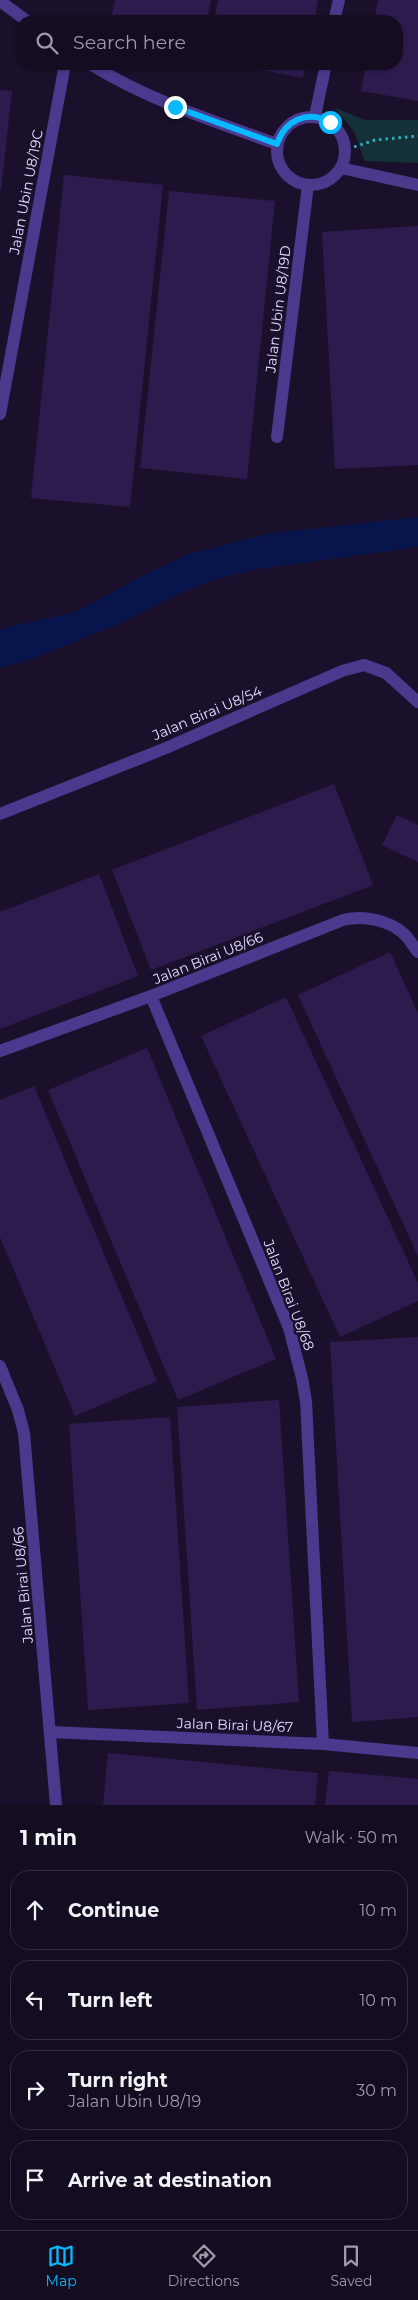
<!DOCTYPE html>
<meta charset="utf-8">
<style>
body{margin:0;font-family:Montserrat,sans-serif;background:#1d152a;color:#f1f3f6}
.stop{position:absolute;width:15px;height:15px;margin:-11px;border:4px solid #07b9ff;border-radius:50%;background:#fff}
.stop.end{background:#07b9ff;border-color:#fff;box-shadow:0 1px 5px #0008}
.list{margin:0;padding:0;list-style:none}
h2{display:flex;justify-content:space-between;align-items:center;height:65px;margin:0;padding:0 20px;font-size:21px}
h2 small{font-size:16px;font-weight:400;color:#9d9ba5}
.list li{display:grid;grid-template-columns:32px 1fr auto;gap:15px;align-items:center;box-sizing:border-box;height:80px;margin:0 10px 10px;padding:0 10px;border:1px solid #332c3f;border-radius:20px}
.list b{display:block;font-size:19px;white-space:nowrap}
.list p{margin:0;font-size:16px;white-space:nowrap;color:#9d9ba5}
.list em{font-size:16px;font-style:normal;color:#9d9ba5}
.icon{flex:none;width:28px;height:28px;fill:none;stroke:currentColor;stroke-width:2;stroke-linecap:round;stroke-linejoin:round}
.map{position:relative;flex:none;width:418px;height:1805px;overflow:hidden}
.search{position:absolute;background:#140c21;box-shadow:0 1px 4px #0004;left:15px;right:15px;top:15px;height:55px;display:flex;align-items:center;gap:12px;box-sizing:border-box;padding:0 18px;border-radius:20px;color:#9d9ba5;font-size:19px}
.sheet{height:425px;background:#140c21}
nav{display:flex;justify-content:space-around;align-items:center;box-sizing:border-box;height:70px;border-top:1px solid #332c3f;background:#140c21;font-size:14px;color:#9d9ba5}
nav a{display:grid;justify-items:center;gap:2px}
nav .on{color:#07b9ff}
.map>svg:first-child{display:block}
.green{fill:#133136}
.water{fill:#08154c}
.building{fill:#2e1b4e}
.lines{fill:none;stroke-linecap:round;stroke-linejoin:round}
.path{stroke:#2bb0c3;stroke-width:3;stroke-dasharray:2.5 4;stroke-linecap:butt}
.minor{stroke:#4b398d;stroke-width:12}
.route{stroke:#07b9ff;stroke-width:6}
.labels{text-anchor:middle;stroke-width:5;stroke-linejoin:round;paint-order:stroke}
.street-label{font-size:14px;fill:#e5dbff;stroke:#1a102c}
</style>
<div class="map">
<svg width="418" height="1805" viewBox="0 0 418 1805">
<rect width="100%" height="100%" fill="#1a102c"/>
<!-- green -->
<path class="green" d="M 335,108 L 365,120 L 418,120 L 418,163 L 365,161 L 353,130 Z"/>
<!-- water -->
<path class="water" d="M 418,517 L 418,547 L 258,569 L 216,579 L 171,597 L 121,623 L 37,657 L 0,668 L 0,629 L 76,612 L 146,574 L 189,554 L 267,534 Z"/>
<!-- building -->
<path class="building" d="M 115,0 L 211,0 L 207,21 L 111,20 Z
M 218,0 L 318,0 L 314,21 L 214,21 Z
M 378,0 L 418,0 L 418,101 L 361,91 L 366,64 L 397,64 L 397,21 L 374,21 Z
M 230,64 L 306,64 L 303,78 Z
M 0,90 L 12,91 L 1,190 L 0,190 Z
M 64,175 L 163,185 L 130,507 L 31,498 Z
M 169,191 L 275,201 L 247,479 L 140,468 Z
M 418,226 L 418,465 L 335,469 L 322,232 Z
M 334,784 L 373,885 L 151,970 L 112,870 Z
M 397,815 L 418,825 L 418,862 L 382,845 Z
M 99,874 L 138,976 L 0,1029 L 0,912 Z
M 390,952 L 418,1013 L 418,1256 L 298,995 Z
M 286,997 L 418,1283 L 418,1301 L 340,1337 L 201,1036 Z
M 147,1048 L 276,1359 L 178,1400 L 48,1090 Z
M 34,1086 L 157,1381 L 75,1416 L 0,1237 L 0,1100 Z
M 418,1337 L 418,1717 L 352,1722 L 330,1342 Z
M 279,1400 L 299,1702 L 197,1710 L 177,1407 Z
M 170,1417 L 189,1703 L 88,1710 L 69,1424 Z
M 108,1753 L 318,1773 L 315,1805 L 103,1805 Z
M 329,1771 L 418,1779 L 418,1805 L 325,1805 Z"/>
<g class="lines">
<!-- path -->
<path class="path" d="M 348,149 L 375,140 L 418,136"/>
<!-- minor -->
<path class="minor" d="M 0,1 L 27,21
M 334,21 L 339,0
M 90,64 C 148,100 213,121 277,144
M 315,116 L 326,64
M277 151a34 34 0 1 1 68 0a34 34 0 1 1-68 0Z
M 341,168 L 418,185
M 0,414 L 65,64
M 277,437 L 308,185
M 0,814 L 166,748 L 342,671 L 364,665 L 386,673 L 418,702
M 151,996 L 289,1328 L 302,1378 L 306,1401 L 323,1744
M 0,1051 L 151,996 L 343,920 C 363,915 388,920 403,933 C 409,938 413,946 418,952
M 0,1366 L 18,1410 L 24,1433 L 56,1805
M 50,1732 L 323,1744 L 418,1753"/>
</g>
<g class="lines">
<!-- route -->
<path class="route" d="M 175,107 L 277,144 C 285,120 307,110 330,122"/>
</g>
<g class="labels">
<!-- street labels -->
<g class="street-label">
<text transform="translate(26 192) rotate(-79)" y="5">Jalan Ubin U8/19C</text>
<text transform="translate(278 309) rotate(-83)" y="5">Jalan Ubin U8/19D</text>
<text transform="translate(207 713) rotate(-23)" y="5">Jalan Birai U8/54</text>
<text transform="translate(208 958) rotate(-22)" y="5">Jalan Birai U8/66</text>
<text transform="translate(289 1295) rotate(69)" y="5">Jalan Birai U8/68</text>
<text transform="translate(23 1585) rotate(-95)" y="5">Jalan Birai U8/66</text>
<text transform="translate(235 1725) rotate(2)" y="5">Jalan Birai U8/67</text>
</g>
</g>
</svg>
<div class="stop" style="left:330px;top:122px"></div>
<div class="stop end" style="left:175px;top:107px"></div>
<div class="search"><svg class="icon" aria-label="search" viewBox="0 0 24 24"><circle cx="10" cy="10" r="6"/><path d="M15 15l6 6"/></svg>Search here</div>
</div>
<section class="sheet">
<h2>1 min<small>Walk · 50 m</small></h2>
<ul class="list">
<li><svg class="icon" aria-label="ahead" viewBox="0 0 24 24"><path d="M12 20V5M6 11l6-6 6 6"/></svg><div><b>Continue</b></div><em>10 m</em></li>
<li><svg class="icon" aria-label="left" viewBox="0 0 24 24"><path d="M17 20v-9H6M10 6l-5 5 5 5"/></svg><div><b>Turn left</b></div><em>10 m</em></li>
<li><svg class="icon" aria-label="right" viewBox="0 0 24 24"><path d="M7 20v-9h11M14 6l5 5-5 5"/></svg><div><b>Turn right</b><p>Jalan Ubin U8/19</p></div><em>30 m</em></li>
<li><svg class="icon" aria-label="arrive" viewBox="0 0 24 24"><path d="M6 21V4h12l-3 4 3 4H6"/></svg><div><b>Arrive at destination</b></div></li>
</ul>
</section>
<nav>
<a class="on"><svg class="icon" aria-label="map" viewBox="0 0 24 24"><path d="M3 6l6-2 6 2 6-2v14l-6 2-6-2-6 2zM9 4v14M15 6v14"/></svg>Map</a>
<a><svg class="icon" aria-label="directions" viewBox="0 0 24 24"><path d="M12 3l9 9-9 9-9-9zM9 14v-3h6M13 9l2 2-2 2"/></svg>Directions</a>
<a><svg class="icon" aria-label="saved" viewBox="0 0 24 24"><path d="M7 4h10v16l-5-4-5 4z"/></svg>Saved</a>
</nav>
